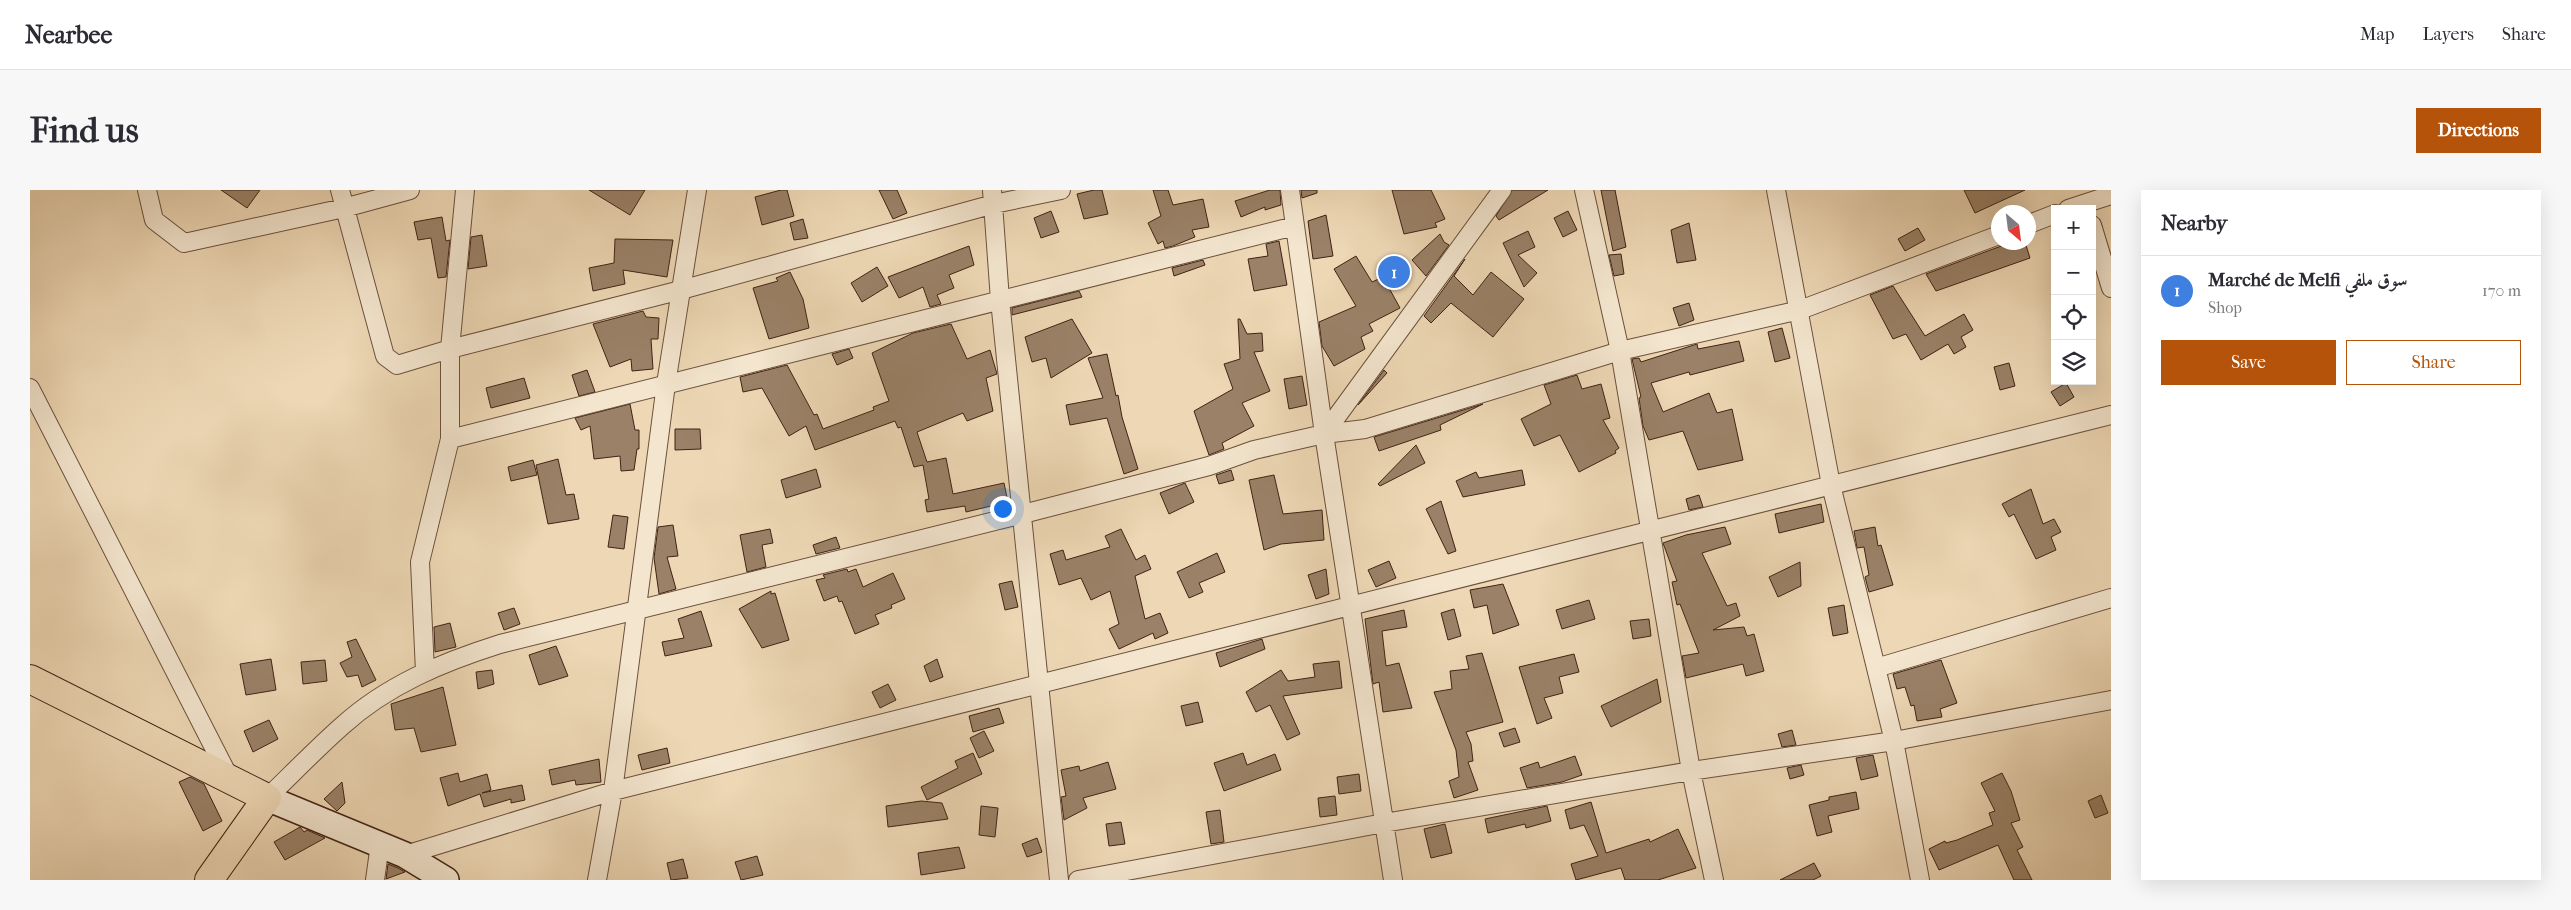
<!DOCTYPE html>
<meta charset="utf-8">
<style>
body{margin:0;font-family:"IM FELL French Canon",Amiri,serif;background:#f7f7f7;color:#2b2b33}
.controls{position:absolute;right:15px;top:15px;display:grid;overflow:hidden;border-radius:0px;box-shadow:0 5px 20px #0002}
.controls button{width:45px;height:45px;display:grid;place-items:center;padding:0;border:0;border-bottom:1px solid #e1e1e2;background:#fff;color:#2b2b33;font:25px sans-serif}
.compass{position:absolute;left:1961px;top:15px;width:45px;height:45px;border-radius:50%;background:#fff;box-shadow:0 5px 20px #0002;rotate:152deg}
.you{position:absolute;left:972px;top:318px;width:18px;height:18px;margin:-12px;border:4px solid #fff;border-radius:50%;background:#1a73e8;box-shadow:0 0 0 8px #1a73e833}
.badge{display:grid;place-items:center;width:32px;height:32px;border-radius:50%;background:#b45309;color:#fff;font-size:16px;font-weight:700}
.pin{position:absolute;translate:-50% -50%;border:2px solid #fff;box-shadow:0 1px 5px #0006}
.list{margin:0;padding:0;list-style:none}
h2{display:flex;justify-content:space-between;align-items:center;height:65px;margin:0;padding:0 20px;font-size:21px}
h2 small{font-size:16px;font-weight:400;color:#7c7c81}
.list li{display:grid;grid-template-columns:32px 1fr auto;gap:15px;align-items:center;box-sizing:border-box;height:70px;padding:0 20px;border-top:1px solid #e1e1e2}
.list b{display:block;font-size:19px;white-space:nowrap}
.list p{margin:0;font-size:16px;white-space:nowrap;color:#7c7c81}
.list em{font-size:16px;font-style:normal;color:#7c7c81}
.actions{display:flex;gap:10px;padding:15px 20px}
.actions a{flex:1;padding:11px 0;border:1px solid #b45309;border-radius:0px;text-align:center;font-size:18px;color:#b45309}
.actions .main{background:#b45309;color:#fff}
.icon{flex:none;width:28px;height:28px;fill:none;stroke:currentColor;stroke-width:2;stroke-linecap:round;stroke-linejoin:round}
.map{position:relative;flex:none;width:2081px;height:690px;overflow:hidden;border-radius:0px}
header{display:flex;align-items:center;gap:30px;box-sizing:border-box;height:70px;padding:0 25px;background:#fff;border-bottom:1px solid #e1e1e2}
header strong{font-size:24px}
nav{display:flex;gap:28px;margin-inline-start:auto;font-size:18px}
.intro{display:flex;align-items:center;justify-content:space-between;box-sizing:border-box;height:120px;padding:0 30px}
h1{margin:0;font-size:35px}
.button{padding:12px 22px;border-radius:0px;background:#b45309;color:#fff;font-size:18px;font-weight:700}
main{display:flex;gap:30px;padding:0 30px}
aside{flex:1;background:#fff;border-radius:0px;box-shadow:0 5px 20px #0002}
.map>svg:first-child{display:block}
.building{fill:#9a8167;stroke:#412314}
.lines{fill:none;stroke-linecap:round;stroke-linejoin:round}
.street-casing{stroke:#6c503c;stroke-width:20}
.secondary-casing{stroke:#412314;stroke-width:28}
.primary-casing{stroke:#412314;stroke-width:30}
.street{stroke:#f3e5ce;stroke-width:18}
.secondary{stroke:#f3e5ce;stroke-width:25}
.primary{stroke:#edd7b4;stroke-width:28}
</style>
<header>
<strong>Nearbee</strong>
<nav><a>Map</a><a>Layers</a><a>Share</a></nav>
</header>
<div class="intro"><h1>Find us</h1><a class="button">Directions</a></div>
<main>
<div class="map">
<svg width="2081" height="690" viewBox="0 0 2081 690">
<rect width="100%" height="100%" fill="#edd7b4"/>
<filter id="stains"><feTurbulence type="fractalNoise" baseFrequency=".004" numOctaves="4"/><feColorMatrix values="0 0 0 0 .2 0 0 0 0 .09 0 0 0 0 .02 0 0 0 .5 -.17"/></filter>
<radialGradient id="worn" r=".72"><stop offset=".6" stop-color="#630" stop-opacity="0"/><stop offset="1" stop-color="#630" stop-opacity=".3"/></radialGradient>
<!-- building -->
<path class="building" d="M 191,0 L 230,0 L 217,18 Z
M 559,0 L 615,0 L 600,25 Z
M 751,0 L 757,0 L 764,26 L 732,35 L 725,7 Z
M 849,0 L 867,0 L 877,23 L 863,29 Z
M 1064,0 L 1072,0 L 1078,24 L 1054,29 L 1047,4 Z
M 1123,0 L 1138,0 L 1143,15 L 1173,9 L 1179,37 L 1162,40 L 1165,47 L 1143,56 L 1135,58 L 1133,51 L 1128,54 L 1118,33 L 1131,26 Z
M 1240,0 L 1250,0 L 1251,15 L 1235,20 L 1235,17 L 1211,27 L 1205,11 Z
M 1271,0 L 1287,0 L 1287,3 L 1272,8 Z
M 1362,0 L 1401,0 L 1415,29 L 1405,33 L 1407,37 L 1374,44 Z
M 1482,0 L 1518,0 L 1469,30 L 1466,26 Z
M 1571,0 L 1585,0 L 1596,57 L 1583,61 Z
M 1934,0 L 1995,0 L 1945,23 Z
M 1021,21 L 1029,42 L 1011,48 L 1004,28 Z
M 1538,21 L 1547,40 L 1533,47 L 1524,28 Z
M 1296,25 L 1303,66 L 1283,69 L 1278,31 Z
M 412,27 L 416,51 L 420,50 L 416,87 L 408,88 L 401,48 L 388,50 L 384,32 Z
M 773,29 L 778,48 L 764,50 L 760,33 Z
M 1659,33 L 1666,70 L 1647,73 L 1641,40 Z
M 1888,38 L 1895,50 L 1875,61 L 1868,49 Z
M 1498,41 L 1505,57 L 1488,65 L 1507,83 L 1494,97 L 1473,53 Z
M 1410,44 L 1414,52 L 1419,55 L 1396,86 L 1382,70 Z
M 452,45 L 457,76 L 438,79 L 441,47 Z
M 585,49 L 643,50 L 637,87 L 593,80 L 595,94 L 563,101 L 559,78 L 584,73 Z
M 1249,51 L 1257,95 L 1224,101 L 1218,69 L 1238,66 L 1236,54 Z
M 1982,52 L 1995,52 L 2000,68 L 1906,101 L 1896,84 Z
M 939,56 L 944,75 L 919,85 L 924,98 L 907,105 L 911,114 L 900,117 L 893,97 L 869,108 L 858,87 Z
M 1591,64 L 1594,84 L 1584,86 L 1579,65 Z
M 1326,66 L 1342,92 L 1353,87 L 1370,118 L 1339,134 L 1343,141 L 1331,147 L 1335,159 L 1304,176 L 1292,156 L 1289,132 L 1326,116 L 1304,79 Z
M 1435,69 L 1424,86 L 1443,105 L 1461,82 L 1494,109 L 1463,147 L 1421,113 L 1401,133 L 1394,126 Z
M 1173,70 L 1175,75 L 1144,86 L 1142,78 Z
M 847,77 L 858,96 L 832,112 L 821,93 Z
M 760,82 L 773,109 L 779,138 L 739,149 L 723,98 L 748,91 L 746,88 Z
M 1863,96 L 1895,146 L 1934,124 L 1943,140 L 1931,147 L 1936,157 L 1924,164 L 1918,154 L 1891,170 L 1876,144 L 1863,149 L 1840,105 Z
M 1049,101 L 1052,107 L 982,125 L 982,118 Z
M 1659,113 L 1664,130 L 1649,136 L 1643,118 Z
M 613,121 L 616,127 L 629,128 L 628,149 L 621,149 L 623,179 L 602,181 L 601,169 L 580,177 L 563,134 Z
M 1042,129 L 1062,163 L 1021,188 L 1016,168 L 1002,172 L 995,147 Z
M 1208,129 L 1210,129 L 1217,144 L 1232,143 L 1233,161 L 1224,162 L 1240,201 L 1212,213 L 1224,236 L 1192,253 L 1194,259 L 1179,265 L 1164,221 L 1203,199 L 1194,174 L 1210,169 Z
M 921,134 L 937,169 L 960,160 L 967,184 L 956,188 L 963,221 L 937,231 L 933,223 L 887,242 L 897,272 L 916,268 L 923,304 L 974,293 L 978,312 L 936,322 L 935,316 L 897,322 L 895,310 L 899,309 L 893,275 L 884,277 L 871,237 L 868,238 L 865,231 L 785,260 L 776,236 L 759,246 L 732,198 L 713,202 L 710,187 L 757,175 L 784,225 L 787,224 L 793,239 L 844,220 L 843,217 L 859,211 L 842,163 L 883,143 Z
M 1752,138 L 1760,168 L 1745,172 L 1738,142 Z
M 1709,151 L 1714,171 L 1660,185 L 1659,182 L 1621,193 L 1633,222 L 1679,203 L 1687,223 L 1702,219 L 1713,270 L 1668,280 L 1653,241 L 1619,250 L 1613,236 L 1609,208 L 1611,207 L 1602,169 L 1609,168 L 1611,172 L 1667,154 L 1668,159 Z
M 819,159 L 823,168 L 807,175 L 802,164 Z
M 1077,164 L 1086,206 L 1088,205 L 1092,227 L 1108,279 L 1094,284 L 1077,228 L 1040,235 L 1036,215 L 1073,208 L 1058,168 Z
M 1979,173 L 1985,196 L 1970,200 L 1964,177 Z
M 557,180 L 565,202 L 549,206 L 542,185 Z
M 1354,180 L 1357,183 L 1328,215 Z
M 1547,185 L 1552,199 L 1571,194 L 1580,228 L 1573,230 L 1589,258 L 1585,261 L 1586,263 L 1549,282 L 1530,245 L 1504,256 L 1491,229 L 1521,214 L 1514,195 Z
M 1272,186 L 1277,215 L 1259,219 L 1254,189 Z
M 494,188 L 500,208 L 461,218 L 456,198 Z
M 2036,193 L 2044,207 L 2030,216 L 2021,202 Z
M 600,214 L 605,240 L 609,240 L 609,259 L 607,259 L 604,280 L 591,281 L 590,266 L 564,269 L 560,236 L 551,240 L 545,228 Z
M 1453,214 L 1410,235 L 1411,240 L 1349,261 L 1344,247 Z
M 645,239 L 670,239 L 671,259 L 645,260 Z
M 1386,255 L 1395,273 L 1350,296 L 1348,294 Z
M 528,269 L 536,305 L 544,304 L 549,329 L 518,334 L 506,275 Z
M 503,270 L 507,285 L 481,291 L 478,277 Z
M 786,279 L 791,297 L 756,308 L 751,290 Z
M 1201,280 L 1204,290 L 1189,294 L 1186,285 Z
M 1492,280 L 1495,295 L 1433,307 L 1426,291 L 1446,282 L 1449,288 Z
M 1244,285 L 1253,324 L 1292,320 L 1294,350 L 1251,354 L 1234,360 L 1219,290 Z
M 1155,293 L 1164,312 L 1139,324 L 1130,303 Z
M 2001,299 L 2013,334 L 2024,329 L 2031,342 L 2021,347 L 2026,360 L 2006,369 L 1984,324 L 1979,327 L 1972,314 Z
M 1669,305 L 1673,317 L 1659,320 L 1656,309 Z
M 1411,311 L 1426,361 L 1418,364 L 1396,319 Z
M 1791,314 L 1794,332 L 1749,343 L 1745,324 Z
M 583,325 L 598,327 L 594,359 L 578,357 Z
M 643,335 L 648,366 L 637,367 L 646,399 L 629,404 L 624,368 L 628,337 Z
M 1695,337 L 1701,354 L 1672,363 L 1697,416 L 1706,413 L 1710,426 L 1683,440 L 1714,437 L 1717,446 L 1724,444 L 1734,481 L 1716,486 L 1713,474 L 1656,488 L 1652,466 L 1669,463 L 1650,414 L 1647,415 L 1642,392 L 1647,391 L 1633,353 L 1656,345 Z
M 1845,337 L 1848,356 L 1851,355 L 1863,395 L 1839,402 L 1835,387 L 1839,385 L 1834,357 L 1827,358 L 1824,341 Z
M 740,339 L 743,353 L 732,355 L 736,377 L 717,382 L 710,345 Z
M 1091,339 L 1106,370 L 1115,365 L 1121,379 L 1105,386 L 1115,429 L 1130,423 L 1138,443 L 1125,449 L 1123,443 L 1089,459 L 1079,439 L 1089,434 L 1080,401 L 1061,410 L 1051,388 L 1029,395 L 1020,364 L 1033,360 L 1036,370 L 1080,357 L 1075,346 Z
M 806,347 L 810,358 L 786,364 L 783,355 Z
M 1187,363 L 1195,382 L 1169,393 L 1173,402 L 1159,408 L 1147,382 Z
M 1359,371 L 1366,388 L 1346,397 L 1338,380 Z
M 1770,372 L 1771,396 L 1748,407 L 1739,387 Z
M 817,379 L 818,382 L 826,379 L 833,397 L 863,383 L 875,409 L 861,415 L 862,418 L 845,425 L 849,434 L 825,444 L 812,411 L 809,412 L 807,406 L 794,411 L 786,390 L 795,388 L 793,385 Z
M 1296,379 L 1299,404 L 1286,409 L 1278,385 Z
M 982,391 L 988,417 L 975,420 L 969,394 Z
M 1473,394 L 1489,435 L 1463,444 L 1457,415 L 1444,418 L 1440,400 Z
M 741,401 L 741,404 L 745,403 L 759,450 L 732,458 L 709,419 Z
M 1559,410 L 1565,429 L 1532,439 L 1526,420 Z
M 1814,415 L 1818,443 L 1803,446 L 1798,418 Z
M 484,418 L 490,434 L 474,440 L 468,423 Z
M 1424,419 L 1431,446 L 1418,450 L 1411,423 Z
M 1374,420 L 1377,437 L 1352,441 L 1356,476 L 1369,473 L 1382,518 L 1353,522 L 1349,492 L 1343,494 L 1335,429 Z
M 671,421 L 682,456 L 635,466 L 632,452 L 654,448 L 648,429 Z
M 1619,429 L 1621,446 L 1603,449 L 1600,431 Z
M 420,433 L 426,457 L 405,462 L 404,437 Z
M 326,449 L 346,490 L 332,497 L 328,485 L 317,487 L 310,473 L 322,467 L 317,452 Z
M 1232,449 L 1235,459 L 1190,477 L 1186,463 Z
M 526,456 L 538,486 L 509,495 L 499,465 Z
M 1452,463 L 1473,532 L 1436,542 L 1441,554 L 1443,571 L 1438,572 L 1448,600 L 1424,608 L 1419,591 L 1429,587 L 1426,560 L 1404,502 L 1422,499 L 1420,481 L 1439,479 L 1436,466 Z
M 1544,464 L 1549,482 L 1529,487 L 1533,503 L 1514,508 L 1522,528 L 1507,534 L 1489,477 Z
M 241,469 L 246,500 L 216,505 L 210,474 Z
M 907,469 L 913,487 L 900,492 L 894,476 Z
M 295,470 L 297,491 L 273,494 L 271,472 Z
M 1911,470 L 1927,513 L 1910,519 L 1912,527 L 1887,531 L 1884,515 L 1881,516 L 1875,497 L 1867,499 L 1863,484 Z
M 1309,471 L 1312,498 L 1253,506 L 1270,544 L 1257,550 L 1240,515 L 1226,522 L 1216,502 L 1251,480 L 1258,491 L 1285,487 L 1283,474 Z
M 462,480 L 464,494 L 448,499 L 446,482 Z
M 1627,489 L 1631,512 L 1581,537 L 1571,516 Z
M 858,494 L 866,510 L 850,518 L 842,502 Z
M 413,497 L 426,555 L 391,562 L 384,538 L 365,540 L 361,514 Z
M 1168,512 L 1173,532 L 1156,536 L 1151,516 Z
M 969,518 L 974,533 L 943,542 L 939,526 Z
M 239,530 L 248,549 L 223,562 L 214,541 Z
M 1485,538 L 1490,552 L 1474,557 L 1469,543 Z
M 1762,540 L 1766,555 L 1752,557 L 1748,544 Z
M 954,541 L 964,561 L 949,568 L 940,548 Z
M 637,558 L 640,573 L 612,580 L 608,565 Z
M 943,563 L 952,584 L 897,610 L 891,597 L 928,578 L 925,571 Z
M 1213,563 L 1217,575 L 1245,564 L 1251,580 L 1194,601 L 1184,573 Z
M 1843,565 L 1848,586 L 1831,590 L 1826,568 Z
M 1545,566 L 1552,585 L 1532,592 L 1497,598 L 1490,578 L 1508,572 L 1510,578 Z
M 569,569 L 571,592 L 546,595 L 545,590 L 522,595 L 519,580 Z
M 1078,572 L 1086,599 L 1053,608 L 1057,618 L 1034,630 L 1031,607 L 1036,606 L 1031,580 L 1049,576 L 1050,581 Z
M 1771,575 L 1774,585 L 1760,589 L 1757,578 Z
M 428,583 L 430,592 L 457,584 L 461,600 L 452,603 L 492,595 L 495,610 L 481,613 L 481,609 L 454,617 L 450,604 L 418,616 L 410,588 Z
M 1972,583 L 1981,601 L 1990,630 L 1981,633 L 1993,657 L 1987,660 L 2002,690 L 1984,690 L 1968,655 L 1909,680 L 1899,659 L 1915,651 L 1916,653 L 1927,650 L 1963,635 L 1959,623 L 1965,621 L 1951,593 Z
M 1329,584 L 1331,601 L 1309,604 L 1307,587 Z
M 160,587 L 174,594 L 192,631 L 173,641 L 149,592 Z
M 312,592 L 315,613 L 307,621 L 294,609 Z
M 1826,602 L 1829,619 L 1798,626 L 1802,642 L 1787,646 L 1779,615 L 1799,610 L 1799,607 Z
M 2071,605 L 2078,623 L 2065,628 L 2058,611 Z
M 1305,606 L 1307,625 L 1290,627 L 1288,608 Z
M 891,611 L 912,613 L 918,629 L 858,637 L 856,616 Z
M 1561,612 L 1576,663 L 1619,649 L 1620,652 L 1648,639 L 1666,678 L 1628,690 L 1595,690 L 1591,678 L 1546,690 L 1541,674 L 1568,666 L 1554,635 L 1540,639 L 1535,620 Z
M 951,616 L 968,618 L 965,647 L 949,645 Z
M 1517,616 L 1521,631 L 1496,638 L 1495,634 L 1458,643 L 1455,629 Z
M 1190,620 L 1194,652 L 1181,654 L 1176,622 Z
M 1091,632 L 1095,654 L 1079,656 L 1076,634 Z
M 1415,634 L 1422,663 L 1401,668 L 1394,639 Z
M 270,637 L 274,642 L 277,640 L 295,648 L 255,670 L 244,652 Z
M 1007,648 L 1012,662 L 997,667 L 992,654 Z
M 929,657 L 935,678 L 891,685 L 888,663 Z
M 727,666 L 733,685 L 711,690 L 705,672 Z
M 653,669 L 658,688 L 641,690 L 637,673 Z
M 1784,673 L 1791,686 L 1783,690 L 1750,690 Z
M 358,674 L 368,678 L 375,682 L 356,689 Z"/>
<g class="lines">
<!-- street casing -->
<g class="street-casing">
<path id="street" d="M 117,0 L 124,30 L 154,53 L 314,18 L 380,0
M 310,0 L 355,166 L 367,175 L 420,159 L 420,249 L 390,372 L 395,482
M 435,0 L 420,159 L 651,100 L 964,14 L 1031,0
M 962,0 L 970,110 L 1029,690
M 1260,0 L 1294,244 L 1363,690
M 1554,0 L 1590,161 L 1661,581 L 1684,690
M 1746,0 L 1801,295 L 1864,551 L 1890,690
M 2038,19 L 2081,5
M 1999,34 L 2025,24
M 2062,35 L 2081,98
M 0,198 L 200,589
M 1294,244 L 1335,239 L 1590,161 L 1770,120 L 1969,45
M 420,249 L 1265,36
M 1846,478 L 2081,408
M 237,608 C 262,584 286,559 312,536 C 357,495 413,472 470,454 L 993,324 L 1179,276 L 1224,260 L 1294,244 L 1472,0
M 375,665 L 583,601 L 2081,225
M 345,690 L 350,654
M 567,690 L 583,601 L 636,194 L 667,0
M 1048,690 L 1354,633 L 1661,581 L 1864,551 L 2081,510"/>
</g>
<!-- secondary casing -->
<g class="secondary-casing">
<path id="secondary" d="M 237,608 L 375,665 L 416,690"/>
</g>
<!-- primary casing -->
<g class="primary-casing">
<path id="primary" d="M 0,489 L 237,608 L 179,690"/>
</g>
<!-- street -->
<use href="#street" class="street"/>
<!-- secondary -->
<use href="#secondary" class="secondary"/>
<!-- primary -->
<use href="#primary" class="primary"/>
</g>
<rect width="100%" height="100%" filter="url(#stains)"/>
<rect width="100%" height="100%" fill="url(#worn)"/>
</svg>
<div class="controls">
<button>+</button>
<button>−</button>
<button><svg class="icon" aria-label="locate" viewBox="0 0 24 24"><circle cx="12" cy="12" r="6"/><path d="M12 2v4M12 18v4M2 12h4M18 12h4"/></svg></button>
<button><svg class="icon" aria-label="layers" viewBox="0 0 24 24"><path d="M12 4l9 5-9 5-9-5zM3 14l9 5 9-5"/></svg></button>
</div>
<svg class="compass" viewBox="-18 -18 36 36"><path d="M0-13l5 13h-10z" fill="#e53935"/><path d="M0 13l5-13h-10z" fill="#7c7c81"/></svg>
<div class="you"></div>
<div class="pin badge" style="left:1364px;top:82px;background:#3f7fe0">1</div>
</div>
<aside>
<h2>Nearby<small></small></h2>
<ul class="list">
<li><span class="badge" style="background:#3f7fe0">1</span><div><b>Marché de Melfi سوق ملفي</b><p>Shop</p></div><em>170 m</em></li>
</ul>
<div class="actions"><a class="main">Save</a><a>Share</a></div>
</aside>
</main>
